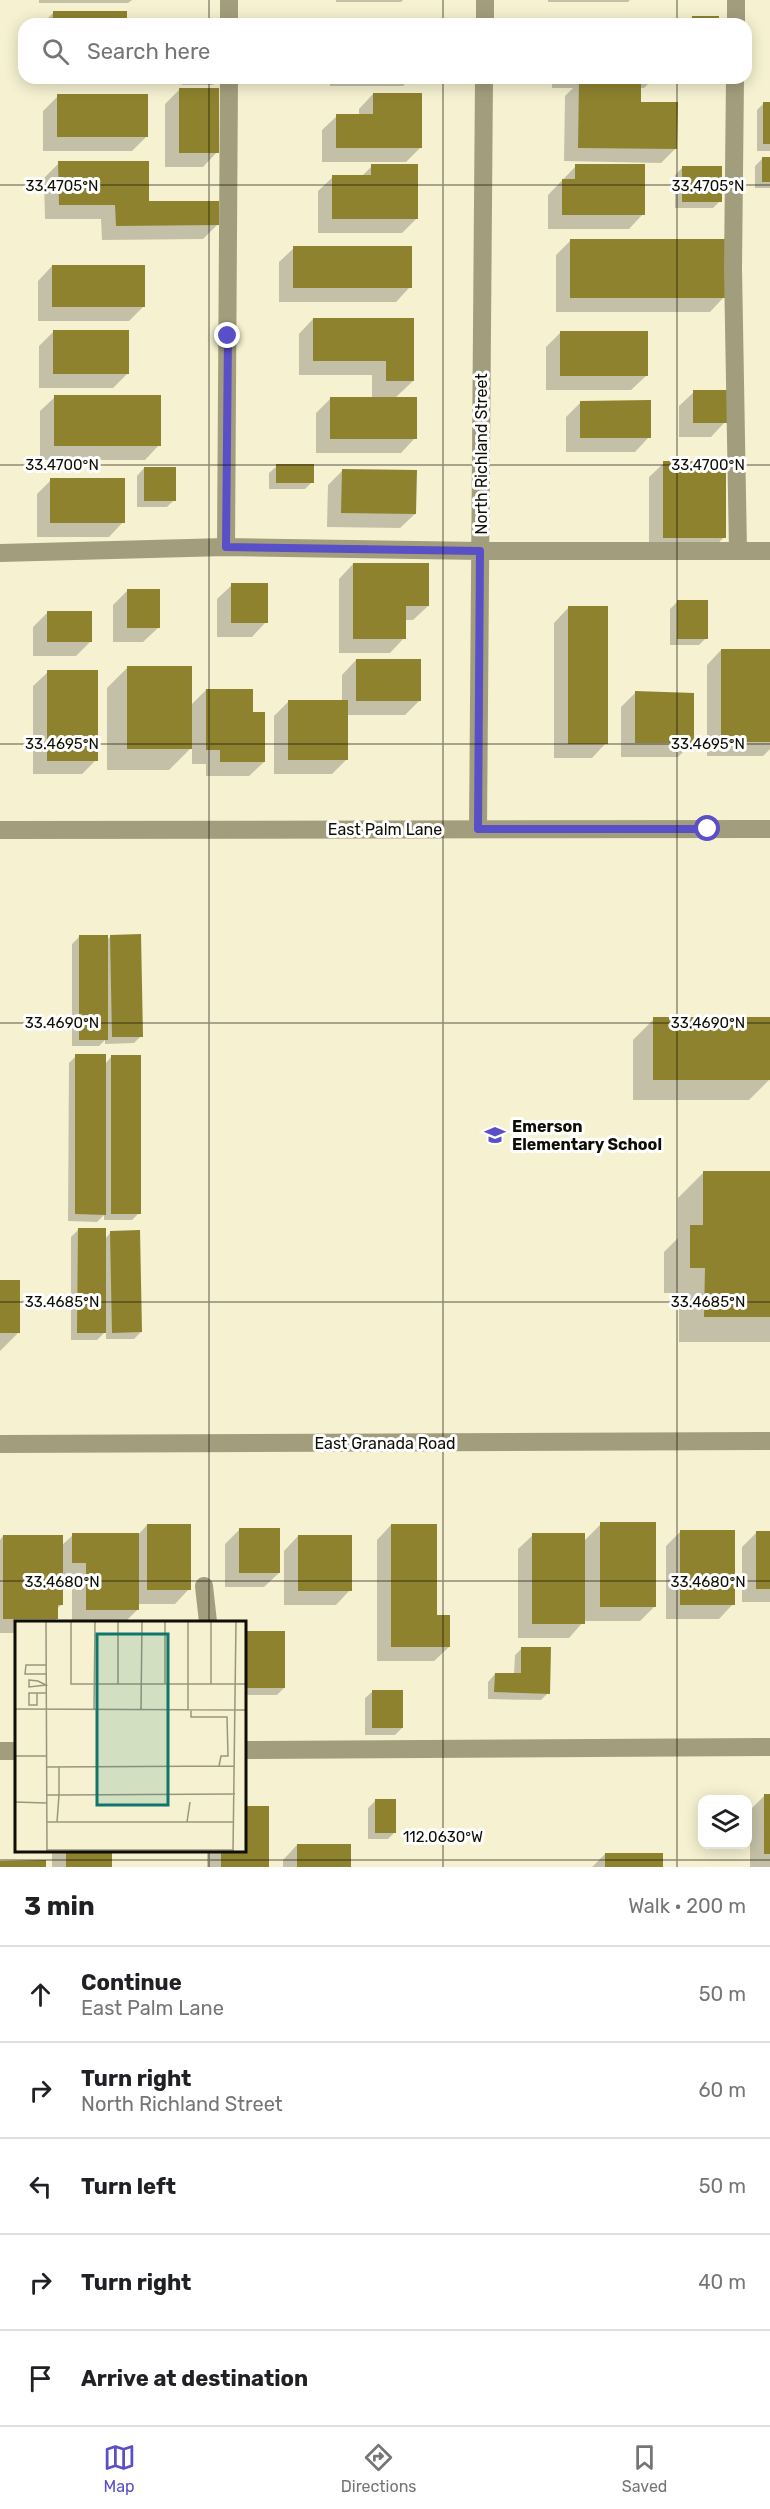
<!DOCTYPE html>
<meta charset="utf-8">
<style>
body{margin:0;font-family:Rubik,sans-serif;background:#f2f2f2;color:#202124}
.controls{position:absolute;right:18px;bottom:18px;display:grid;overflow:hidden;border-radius:12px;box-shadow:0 3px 15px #0003}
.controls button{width:54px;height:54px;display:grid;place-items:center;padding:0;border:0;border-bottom:2px solid #e0e0e0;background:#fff;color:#202124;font:30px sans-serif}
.stop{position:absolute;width:18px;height:18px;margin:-14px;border:4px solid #594fc7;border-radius:50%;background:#fff}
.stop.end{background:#594fc7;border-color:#fff;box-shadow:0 2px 6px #0008}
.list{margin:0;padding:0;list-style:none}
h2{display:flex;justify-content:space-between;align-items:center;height:78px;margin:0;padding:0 24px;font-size:26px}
h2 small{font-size:20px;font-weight:400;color:#757577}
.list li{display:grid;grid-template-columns:39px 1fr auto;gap:18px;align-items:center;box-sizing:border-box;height:96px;padding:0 24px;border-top:2px solid #e0e0e0}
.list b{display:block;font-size:22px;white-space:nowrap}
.list p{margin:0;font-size:20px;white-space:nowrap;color:#757577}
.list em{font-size:20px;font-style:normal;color:#757577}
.icon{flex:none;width:33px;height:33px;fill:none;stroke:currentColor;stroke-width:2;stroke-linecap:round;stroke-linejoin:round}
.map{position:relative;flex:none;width:770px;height:1867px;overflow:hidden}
.search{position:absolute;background:#fff;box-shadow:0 3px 15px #0003;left:18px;right:18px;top:18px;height:66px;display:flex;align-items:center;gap:15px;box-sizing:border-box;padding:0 21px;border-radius:18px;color:#757577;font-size:22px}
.sheet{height:558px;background:#fff}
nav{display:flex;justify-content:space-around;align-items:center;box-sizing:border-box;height:84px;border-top:2px solid #e0e0e0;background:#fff;font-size:16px;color:#757577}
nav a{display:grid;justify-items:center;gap:3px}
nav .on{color:#594fc7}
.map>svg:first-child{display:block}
.shadow{fill:#0003}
.building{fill:#8e822f}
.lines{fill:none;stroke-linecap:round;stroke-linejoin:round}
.minor{stroke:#a29e7d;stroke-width:18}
.route{stroke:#594fc7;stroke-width:8}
.ticks{fill:none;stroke:#0f0e04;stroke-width:1.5;stroke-opacity:0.45}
.labels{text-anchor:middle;stroke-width:6;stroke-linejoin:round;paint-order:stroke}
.street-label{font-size:16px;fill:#0f0e04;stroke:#fff}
.poi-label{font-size:16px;font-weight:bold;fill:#0f0e04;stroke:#fff;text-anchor:start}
.inset-road{fill:none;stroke:#99967f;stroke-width:1.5}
.view{fill:#0f766e;fill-opacity:0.15;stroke:#0f766e;stroke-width:3}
.inset-edge{fill:none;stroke:#0f0e04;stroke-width:3}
.ticks-label{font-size:15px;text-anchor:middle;fill:#0f0e04;stroke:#fff;stroke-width:6;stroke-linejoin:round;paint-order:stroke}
</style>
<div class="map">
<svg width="770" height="1867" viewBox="0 0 770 1867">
<rect width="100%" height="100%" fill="#f5f1d1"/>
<!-- shadow -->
<path class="shadow" d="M 39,0 L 132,0 L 128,3 L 39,3 Z
M 336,0 L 403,0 L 401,2 L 336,2 Z
M 548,0 L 630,0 L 628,2 L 548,2 Z
M 54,12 L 126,24 L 42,24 Z
M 692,17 L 718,24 L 685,24 Z
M 182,78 L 219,78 L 213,85 L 182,85 Z
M 330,78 L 411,78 L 403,86 L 330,86 Z
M 552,78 L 654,78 L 644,88 L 639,88 L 639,103 L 676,148 L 661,163 L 564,161 L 565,96 L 573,88 L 552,88 Z
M 179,90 L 217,152 L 203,167 L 165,167 L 165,104 Z
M 373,94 L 421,147 L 406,162 L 322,162 L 322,130 L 337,116 L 359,116 L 359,109 Z
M 58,96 L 147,136 L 132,151 L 43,151 L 43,111 Z
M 764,103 L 770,103 L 770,151 L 757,151 L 757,110 Z
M 762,159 L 770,159 L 770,188 L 755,188 L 755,166 Z
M 59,163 L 148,202 L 218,224 L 203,239 L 102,240 L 101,219 L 45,219 L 44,178 Z
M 372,166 L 417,218 L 402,233 L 318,233 L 318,191 L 333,177 L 361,177 Z
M 576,166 L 643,214 L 629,229 L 548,229 L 548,195 Z
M 682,168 L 720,201 L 713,208 L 675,208 L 675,175 Z
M 570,241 L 724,297 L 710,312 L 556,312 L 556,255 Z
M 294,248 L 410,287 L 396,302 L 279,302 L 279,262 Z
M 52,266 L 143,307 L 129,321 L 38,321 L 38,281 Z
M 313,319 L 413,319 L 413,381 L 395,398 L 415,438 L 401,453 L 316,453 L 316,413 L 331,398 L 372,398 L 372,375 L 299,375 L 299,334 Z
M 54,331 L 127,374 L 113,388 L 39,388 L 39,346 Z
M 561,332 L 646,376 L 631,390 L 546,390 L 546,347 Z
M 694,392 L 725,422 L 711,437 L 679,437 L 679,406 Z
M 55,397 L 159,445 L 145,460 L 40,460 L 40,411 Z
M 581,402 L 649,437 L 635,452 L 566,452 L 566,417 Z
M 664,463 L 724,537 L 710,552 L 649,552 L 649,477 Z
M 277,466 L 312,482 L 305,489 L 269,489 L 269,473 Z
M 144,468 L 174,500 L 167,507 L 137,507 L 137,476 Z
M 343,470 L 415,514 L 400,528 L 327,527 L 328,485 Z
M 51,480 L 123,522 L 109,537 L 37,537 L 37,494 Z
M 353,564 L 428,606 L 413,620 L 404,620 L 404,638 L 390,653 L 339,653 L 339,579 Z
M 232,585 L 266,622 L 252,637 L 217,637 L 217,599 Z
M 128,590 L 158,628 L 143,642 L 113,642 L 113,605 Z
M 677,602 L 706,638 L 699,645 L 670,645 L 670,609 Z
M 568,608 L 606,743 L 592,758 L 554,758 L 554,623 Z
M 48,612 L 90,642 L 76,656 L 33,656 L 33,627 Z
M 721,650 L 770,650 L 770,749 L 763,756 L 707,756 L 707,665 Z
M 356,660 L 419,701 L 405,715 L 347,715 L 347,759 L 332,774 L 274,774 L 274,716 L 288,702 L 342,702 L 342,675 Z
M 128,667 L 190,706 L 206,690 L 252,713 L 264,762 L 249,776 L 206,776 L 206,764 L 192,764 L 192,747 L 169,770 L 107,770 L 107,688 Z
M 48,672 L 96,760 L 82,774 L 33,774 L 33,686 Z
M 636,692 L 693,742 L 678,757 L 621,757 L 621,707 Z
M 111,936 L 141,1036 L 134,1043 L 105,1044 L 105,1040 L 99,1046 L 72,1046 L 72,944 L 79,937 L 107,940 Z
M 654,1019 L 770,1079 L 749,1100 L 633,1100 L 633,1040 Z
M 76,1056 L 105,1064 L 112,1056 L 139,1213 L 132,1220 L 104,1220 L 104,1215 L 97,1222 L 68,1221 L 69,1063 Z
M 704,1172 L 770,1173 L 770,1342 L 679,1342 L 679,1293 L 664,1293 L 664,1252 L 678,1238 L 678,1198 Z
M 78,1230 L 105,1239 L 111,1232 L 141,1332 L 134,1339 L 106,1339 L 106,1331 L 97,1340 L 71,1340 L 71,1237 Z
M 0,1282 L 19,1332 L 0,1351 Z
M 601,1524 L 655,1606 L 640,1621 L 584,1621 L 569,1638 L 518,1638 L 518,1549 L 533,1535 L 584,1541 Z
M 147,1525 L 189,1589 L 175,1604 L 138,1604 L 138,1609 L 125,1622 L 72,1622 L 72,1577 L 61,1577 L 61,1605 L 57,1609 L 57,1618 L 53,1622 L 16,1622 L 16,1633 L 0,1633 L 0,1540 L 3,1536 L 61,1546 L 73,1535 L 138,1535 Z
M 391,1525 L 449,1647 L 434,1661 L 377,1661 L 377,1540 Z
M 239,1530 L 279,1573 L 264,1587 L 225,1587 L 225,1544 Z
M 681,1531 L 733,1604 L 719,1619 L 666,1619 L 666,1546 Z
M 756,1533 L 770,1533 L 770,1602 L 742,1602 L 742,1547 Z
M 298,1536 L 350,1590 L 336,1605 L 284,1605 L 284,1551 Z
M 244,1632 L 284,1688 L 277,1695 L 244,1695 Z
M 522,1648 L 548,1693 L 541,1700 L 488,1699 L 488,1682 L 495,1674 L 514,1674 L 515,1655 Z
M 373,1691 L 402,1728 L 395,1735 L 365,1735 L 365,1698 Z
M 765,1795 L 770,1795 L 770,1867 L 750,1867 L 750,1810 Z
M 375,1801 L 395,1832 L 388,1839 L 368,1839 L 368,1808 Z
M 297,1845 L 350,1867 L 283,1867 L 283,1860 Z
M 52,1850 L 111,1850 L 111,1867 L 52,1867 Z
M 207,1850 L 244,1850 L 268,1867 L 207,1867 Z
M 605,1854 L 662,1867 L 592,1867 Z"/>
<!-- building -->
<path class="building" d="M 53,11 L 127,11 L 127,24 L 53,24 Z
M 692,16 L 719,16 L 719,24 L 692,24 Z
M 344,19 L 419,19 L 419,24 L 344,24 Z
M 579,80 L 641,81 L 641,102 L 678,102 L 677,149 L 578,148 Z
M 179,88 L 219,88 L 219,153 L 179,153 Z
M 373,93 L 422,93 L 422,148 L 336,148 L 336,114 L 373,114 Z
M 57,94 L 148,94 L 148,137 L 57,137 Z
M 763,102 L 770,102 L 770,144 L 763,144 Z
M 762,157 L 770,157 L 770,182 L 762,182 Z
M 58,161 L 149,161 L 149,201 L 219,201 L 219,225 L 116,226 L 115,205 L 59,205 Z
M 371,164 L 418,164 L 418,219 L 332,219 L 332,175 L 371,175 Z
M 575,164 L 645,164 L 645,215 L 562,215 L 562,179 L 575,179 Z
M 682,166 L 722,166 L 722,202 L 682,202 Z
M 570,239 L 726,239 L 726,298 L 570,298 Z
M 293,246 L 412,246 L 412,288 L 293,288 Z
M 52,265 L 145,265 L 145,307 L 52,307 Z
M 313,318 L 414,318 L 414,381 L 386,381 L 386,361 L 313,361 Z
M 53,330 L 129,330 L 129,374 L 53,374 Z
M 560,331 L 648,331 L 648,376 L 560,376 Z
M 693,390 L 727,390 L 727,423 L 693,423 Z
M 54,395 L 161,395 L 161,446 L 54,446 Z
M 330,397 L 417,397 L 417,439 L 330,439 Z
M 651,400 L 651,438 L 580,438 L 580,401 Z
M 663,461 L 726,461 L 726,538 L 663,538 Z
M 276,464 L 314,464 L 314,483 L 276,483 Z
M 144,467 L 176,467 L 176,501 L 144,501 Z
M 342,469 L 417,470 L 416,514 L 341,513 Z
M 50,478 L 125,478 L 125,523 L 50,523 Z
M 353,563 L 429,563 L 429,606 L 406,606 L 406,639 L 353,639 Z
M 231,583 L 268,583 L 268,623 L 231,623 Z
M 127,589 L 160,589 L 160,628 L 127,628 Z
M 677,600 L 708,600 L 708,639 L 677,639 Z
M 568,606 L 608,606 L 608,744 L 568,744 Z
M 47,611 L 92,611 L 92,642 L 47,642 Z
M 721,649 L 770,649 L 770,742 L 721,742 Z
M 356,659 L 421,659 L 421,701 L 356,701 Z
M 127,666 L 192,666 L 192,749 L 127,749 Z
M 47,670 L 98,670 L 98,761 L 47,761 Z
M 206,689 L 253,689 L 253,712 L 265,712 L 265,762 L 220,762 L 220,750 L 206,750 Z
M 635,691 L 694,693 L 694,743 L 635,743 Z
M 288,700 L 348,700 L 348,760 L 288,760 Z
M 141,934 L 143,1037 L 112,1037 L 110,935 Z
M 79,935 L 108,935 L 108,1040 L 79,1040 Z
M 653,1017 L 770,1017 L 770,1080 L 653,1080 Z
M 75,1054 L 106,1054 L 106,1215 L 75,1214 Z
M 111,1055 L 141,1055 L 141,1214 L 111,1214 Z
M 703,1171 L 770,1171 L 770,1317 L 704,1317 L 705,1268 L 690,1268 L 690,1225 L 703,1225 Z
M 78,1228 L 106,1228 L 106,1333 L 77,1333 Z
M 140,1230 L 142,1332 L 112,1333 L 110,1231 Z
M 0,1280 L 20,1280 L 20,1333 L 0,1333 Z
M 600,1522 L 656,1522 L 656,1607 L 600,1607 Z
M 147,1524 L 191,1524 L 191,1590 L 147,1590 Z
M 391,1524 L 437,1524 L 437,1615 L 450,1615 L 450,1647 L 391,1647 Z
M 239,1528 L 280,1528 L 280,1573 L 239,1573 Z
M 680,1530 L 735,1530 L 735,1605 L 680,1605 Z
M 756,1531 L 770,1531 L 770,1589 L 756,1589 Z
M 72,1533 L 139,1533 L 139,1610 L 86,1610 L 86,1563 L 72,1563 Z
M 532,1533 L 585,1533 L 585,1624 L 532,1624 Z
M 3,1535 L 63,1535 L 63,1605 L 58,1605 L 58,1619 L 3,1619 Z
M 298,1535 L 352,1535 L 352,1591 L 298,1591 Z
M 244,1631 L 285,1631 L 285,1688 L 244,1688 Z
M 521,1647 L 551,1647 L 550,1694 L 494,1692 L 495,1673 L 521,1673 Z
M 372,1690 L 403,1690 L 403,1728 L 372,1728 Z
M 764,1794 L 770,1794 L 770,1854 L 764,1854 Z
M 375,1799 L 396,1799 L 396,1833 L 375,1833 Z
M 244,1806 L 269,1806 L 269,1867 L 221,1867 L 221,1850 L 244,1850 Z
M 297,1844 L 351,1844 L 351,1867 L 297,1867 Z
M 66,1850 L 112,1850 L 112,1867 L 66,1867 Z
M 605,1853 L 663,1853 L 663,1867 L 605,1867 Z
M 46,1860 L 46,1867 L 0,1867 L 0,1861 Z"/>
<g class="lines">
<!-- minor -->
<path class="minor" d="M 229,0 L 229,24
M 485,24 L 485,0
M 736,24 L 736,0
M 735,78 L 733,268 L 738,551
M 226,547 L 229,78
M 0,553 L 226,547 L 480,551 L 770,551
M 478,829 L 484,78
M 0,830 L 770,829
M 0,1444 L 770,1441
M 204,1586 L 208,1622
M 244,1750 L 770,1747
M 0,1751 L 16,1751"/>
</g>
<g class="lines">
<!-- route -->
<path class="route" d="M 228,336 L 226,547 L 480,551 L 478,829 L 708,829"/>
</g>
<!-- ticks -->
<path class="ticks" d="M 209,0 L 209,24M 443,0 L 443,24M 677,0 L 677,24M 209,78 L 209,1622M 443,78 L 443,1867M 677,78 L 677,1867M 0,185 L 770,185M 0,465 L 770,465M 0,744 L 770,744M 0,1023 L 770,1023M 0,1302 L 770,1302M 0,1581 L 770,1581M 209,1850 L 209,1867M 0,1860 L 770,1860"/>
<!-- icons -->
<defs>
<g id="school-bare" transform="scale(1.62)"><path d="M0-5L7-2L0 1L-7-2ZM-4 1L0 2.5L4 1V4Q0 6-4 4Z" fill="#594fc7" stroke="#fff" stroke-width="2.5" paint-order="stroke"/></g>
</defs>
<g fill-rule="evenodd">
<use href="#school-bare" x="495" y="1135"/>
</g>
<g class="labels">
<!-- street labels -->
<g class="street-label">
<text transform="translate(481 454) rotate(-90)" y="6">North Richland Street</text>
<text x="385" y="835">East Palm Lane</text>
<text x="385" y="1449">East Granada Road</text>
</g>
<!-- poi labels -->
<g class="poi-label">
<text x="512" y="1132">Emerson<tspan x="512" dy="18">Elementary School</tspan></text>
</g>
</g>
<!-- overview -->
<g transform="translate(15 1621)">
<rect width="231" height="231" fill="#f5f1d1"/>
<path class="inset-road" d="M 31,0 L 32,231M 56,0 L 56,63 L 231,63M 150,0 L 150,63M 31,44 L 11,44 L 10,53 L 31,53M 14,59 L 23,60 L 31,64 L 14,66 ZM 103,63 L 103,0M 196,63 L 196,0M 22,72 L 22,84 L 14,84 L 14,72 L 31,72M 0,88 L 231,89M 79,89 L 80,0M 126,89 L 127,0M 173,89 L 173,0M 176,89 L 176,96 L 212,96 L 213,135 L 206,135 L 204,145M 0,135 L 31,135M 31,146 L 219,145M 44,146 L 44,174 L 220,173M 31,174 L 44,174 L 42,201M 0,181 L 31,182M 32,201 L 219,201M 172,201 L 175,181M 32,229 L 218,229M 218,231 L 221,0"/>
<path class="view" d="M 82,13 L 153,13 L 153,184 L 82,184 Z"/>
<rect width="231" height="231" class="inset-edge"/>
</g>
<g class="ticks-label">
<text x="62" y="191">33.4705°N</text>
<text x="708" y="191">33.4705°N</text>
<text x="62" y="470">33.4700°N</text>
<text x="708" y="470">33.4700°N</text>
<text x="62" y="749">33.4695°N</text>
<text x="708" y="749">33.4695°N</text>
<text x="62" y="1028">33.4690°N</text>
<text x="708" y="1028">33.4690°N</text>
<text x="62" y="1307">33.4685°N</text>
<text x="708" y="1307">33.4685°N</text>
<text x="62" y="1587">33.4680°N</text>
<text x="708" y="1587">33.4680°N</text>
<text x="443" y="1842">112.0630°W</text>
</g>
</svg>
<div class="controls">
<button><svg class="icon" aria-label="layers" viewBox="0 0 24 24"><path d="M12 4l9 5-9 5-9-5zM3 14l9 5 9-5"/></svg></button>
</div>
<div class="stop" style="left:708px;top:829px"></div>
<div class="stop end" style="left:228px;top:336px"></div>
<div class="search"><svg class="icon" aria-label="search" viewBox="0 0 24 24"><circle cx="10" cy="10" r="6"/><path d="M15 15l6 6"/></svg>Search here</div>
</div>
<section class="sheet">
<h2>3 min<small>Walk · 200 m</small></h2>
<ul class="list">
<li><svg class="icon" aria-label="ahead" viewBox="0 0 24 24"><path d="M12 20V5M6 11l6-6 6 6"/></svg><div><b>Continue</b><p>East Palm Lane</p></div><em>50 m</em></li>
<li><svg class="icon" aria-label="right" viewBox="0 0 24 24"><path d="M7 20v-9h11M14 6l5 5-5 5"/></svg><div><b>Turn right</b><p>North Richland Street</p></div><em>60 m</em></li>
<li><svg class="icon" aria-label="left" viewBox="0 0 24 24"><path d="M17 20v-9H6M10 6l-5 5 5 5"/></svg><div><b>Turn left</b></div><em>50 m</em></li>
<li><svg class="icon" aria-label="right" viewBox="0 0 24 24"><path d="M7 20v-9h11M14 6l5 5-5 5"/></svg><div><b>Turn right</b></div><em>40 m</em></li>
<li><svg class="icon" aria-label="arrive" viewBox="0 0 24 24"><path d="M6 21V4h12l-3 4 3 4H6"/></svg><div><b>Arrive at destination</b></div></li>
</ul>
</section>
<nav>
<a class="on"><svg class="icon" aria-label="map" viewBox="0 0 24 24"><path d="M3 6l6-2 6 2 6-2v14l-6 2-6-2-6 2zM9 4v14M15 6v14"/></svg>Map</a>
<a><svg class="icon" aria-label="directions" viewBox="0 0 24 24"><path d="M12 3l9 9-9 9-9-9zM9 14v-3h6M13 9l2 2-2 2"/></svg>Directions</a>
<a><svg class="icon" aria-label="saved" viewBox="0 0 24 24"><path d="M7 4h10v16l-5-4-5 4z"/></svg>Saved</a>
</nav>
